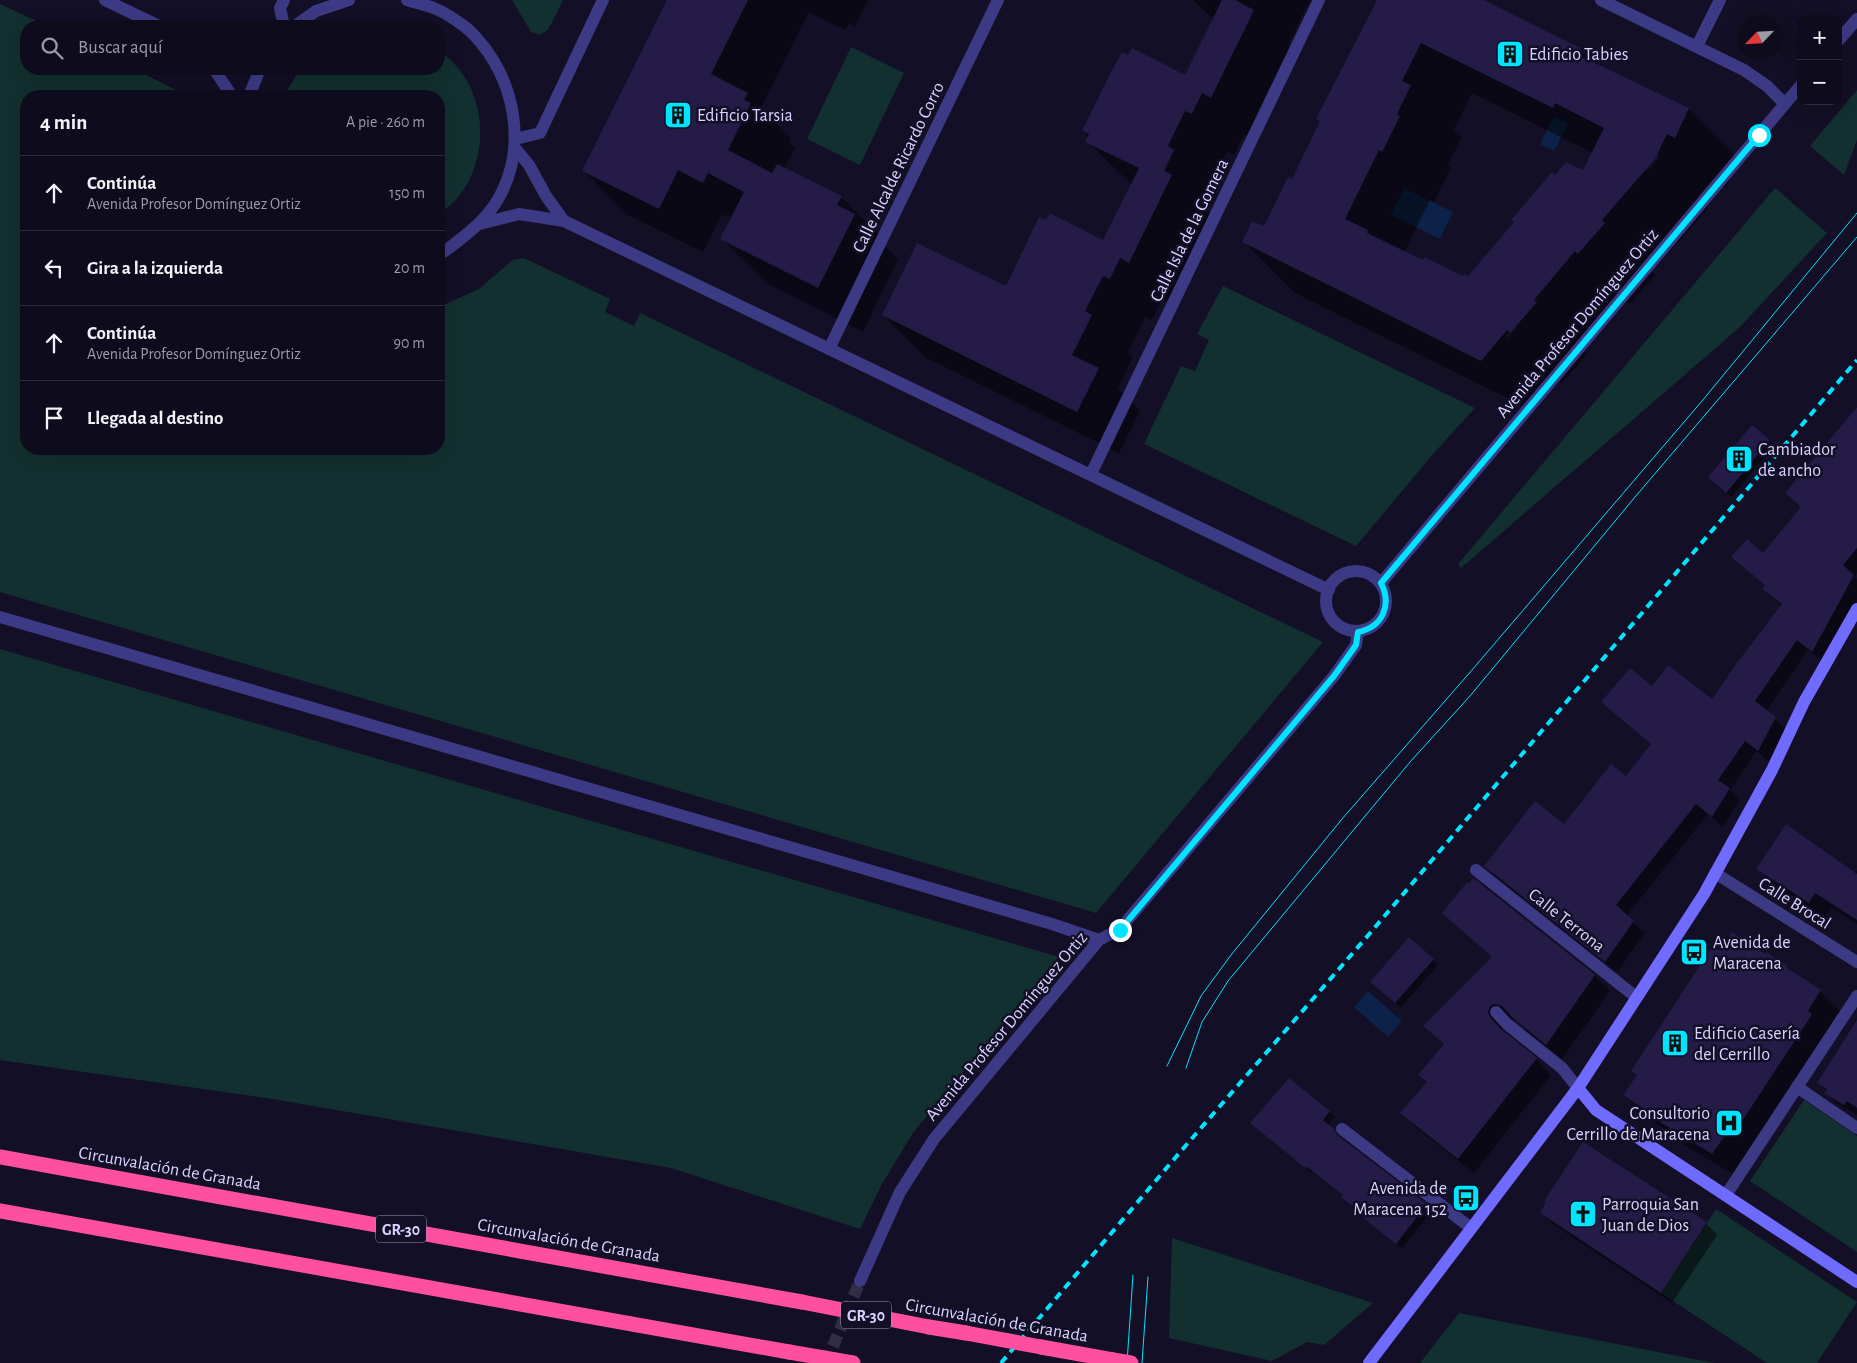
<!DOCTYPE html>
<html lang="es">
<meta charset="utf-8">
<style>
body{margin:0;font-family:"Alegreya Sans",sans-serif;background:#1c1929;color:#f1f3f6}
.controls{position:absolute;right:15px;top:15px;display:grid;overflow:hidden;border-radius:10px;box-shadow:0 5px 20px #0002}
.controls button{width:45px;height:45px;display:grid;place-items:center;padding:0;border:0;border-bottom:1px solid #2e2b3b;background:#0e0b1c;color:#f1f3f6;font:25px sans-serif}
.compass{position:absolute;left:1737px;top:15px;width:45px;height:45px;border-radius:50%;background:#0e0b1c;box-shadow:0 5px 20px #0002;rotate:245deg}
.stop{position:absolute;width:15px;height:15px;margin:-11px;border:4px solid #00e5ff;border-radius:50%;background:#fff}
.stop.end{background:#00e5ff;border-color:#fff;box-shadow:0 1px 5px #0008}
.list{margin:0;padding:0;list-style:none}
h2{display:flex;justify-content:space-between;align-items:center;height:65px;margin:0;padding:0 20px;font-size:21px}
h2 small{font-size:16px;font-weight:400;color:#9b9ba3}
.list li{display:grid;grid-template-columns:32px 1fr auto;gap:15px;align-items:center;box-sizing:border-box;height:75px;padding:0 20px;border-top:1px solid #2e2b3b}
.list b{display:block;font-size:19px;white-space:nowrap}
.list p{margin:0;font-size:16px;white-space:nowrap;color:#9b9ba3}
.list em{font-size:16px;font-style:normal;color:#9b9ba3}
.icon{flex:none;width:28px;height:28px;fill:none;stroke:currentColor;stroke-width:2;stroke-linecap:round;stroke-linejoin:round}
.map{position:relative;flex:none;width:1857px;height:1363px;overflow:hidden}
.search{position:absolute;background:#0e0b1c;box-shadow:0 5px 20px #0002;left:20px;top:20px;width:425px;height:55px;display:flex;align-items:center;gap:12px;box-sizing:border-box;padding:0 18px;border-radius:20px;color:#9b9ba3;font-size:19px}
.panel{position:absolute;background:#0e0b1c;box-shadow:0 5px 20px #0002;left:20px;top:90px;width:425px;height:365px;border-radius:20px}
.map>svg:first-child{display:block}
.green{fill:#12302f}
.water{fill:#0c2248}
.shadow{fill:#0007;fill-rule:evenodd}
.building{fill:#241b47;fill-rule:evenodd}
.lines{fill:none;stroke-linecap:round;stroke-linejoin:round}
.minor-tunnel{stroke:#312d47;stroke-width:12;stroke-dasharray:12 6;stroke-linecap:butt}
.pedestrian{stroke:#3d3a85;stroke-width:12}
.minor{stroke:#3d3a85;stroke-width:12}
.tertiary{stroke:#3d3a85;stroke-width:12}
.secondary{stroke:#6f6bff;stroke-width:12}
.motorway{stroke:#ff4fa3;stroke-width:15}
.tram{stroke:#00e5ff;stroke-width:1}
.rail{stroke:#00e5ff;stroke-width:4;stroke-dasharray:8 6;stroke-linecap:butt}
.motorway-bridge{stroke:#ff4fa3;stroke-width:15}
.route{stroke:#00e5ff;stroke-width:6}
.labels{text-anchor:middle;stroke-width:5;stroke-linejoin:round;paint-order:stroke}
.shield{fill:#130f26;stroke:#9e99be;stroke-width:1}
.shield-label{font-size:16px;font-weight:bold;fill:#d9d4ff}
.poi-label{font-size:18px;fill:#d9d4ff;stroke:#130f26;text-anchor:start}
.street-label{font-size:18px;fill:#d9d4ff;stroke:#130f26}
</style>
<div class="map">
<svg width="1857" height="1363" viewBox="0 0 1857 1363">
<rect width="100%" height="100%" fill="#130f26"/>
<!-- green -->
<path class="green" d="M 512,0 L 563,0 L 548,30 L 540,35 L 531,32 Z
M 0,4 L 47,26 L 26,26 L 26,69 L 134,69 L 188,96 L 26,96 L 26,449 L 439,449 L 439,307 L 479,289 L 513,260 L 524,258 L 610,299 L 605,312 L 634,326 L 640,313 L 1323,642 L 1096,913 L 0,592 Z
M 851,47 L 904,73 L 860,165 L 807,139 Z
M 439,51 C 494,87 494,178 439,214 L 439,96 L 284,96 L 300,69 L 439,69 Z
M 1857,90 L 1857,140 L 1844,175 L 1810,146 Z
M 1775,188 L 1827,233 L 1739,328 L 1461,568 L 1458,564 Z
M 1223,286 L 1475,408 L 1433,454 L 1356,546 L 1144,444 L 1181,366 L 1195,371 L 1209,340 L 1197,334 Z
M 0,649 L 1059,957 L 913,1133 L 882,1184 L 860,1229 L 671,1168 L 267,1098 L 0,1060 Z
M 1804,1100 L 1857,1136 L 1857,1252 L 1750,1181 Z
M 1716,1209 L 1857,1302 L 1817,1363 L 1767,1363 L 1661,1293 Z
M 1172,1238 L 1373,1303 L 1324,1345 L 1307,1342 L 1272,1361 L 1169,1338 Z
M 1459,1313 L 1714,1363 L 1420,1363 Z"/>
<!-- water -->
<path class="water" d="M 1554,116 L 1568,124 L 1554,151 L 1540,144 Z
M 1404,188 L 1453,212 L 1440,239 L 1391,215 Z
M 1368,991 L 1402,1021 L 1388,1037 L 1354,1007 Z"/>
<!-- shadow -->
<path class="shadow" d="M 669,0 L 868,0 L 855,26 L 849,23 L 845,30 L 809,12 L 761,108 L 791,138 L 789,143 L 795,148 L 784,169 L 841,197 L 885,241 L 883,244 L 898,259 L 863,332 L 766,283 L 722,239 L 732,219 L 722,214 L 703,252 L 628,215 L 584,171 Z
M 1193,0 L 1310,0 L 1288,45 L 1296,53 L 1253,138 L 1244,134 L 1234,155 L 1227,152 L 1210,187 L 1215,192 L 1206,210 L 1213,218 L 1171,304 L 1162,299 L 1152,320 L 1145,317 L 1128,352 L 1133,357 L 1118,388 L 1140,411 L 1119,453 L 925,357 L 883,315 L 1006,287 L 1104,242 L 1132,185 L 1087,141 L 1089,137 L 1083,131 L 1186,77 L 1214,20 Z
M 1378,0 L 1481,0 L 1579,49 L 1594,65 L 1688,109 L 1739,160 L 1726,188 L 1718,184 L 1706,211 L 1652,271 L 1655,275 L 1630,304 L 1627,302 L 1584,352 L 1587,354 L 1562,383 L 1559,381 L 1533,411 L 1295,293 L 1244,242 L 1264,228 L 1292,180 L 1321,122 L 1318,119 ZM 1472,93 L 1593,153 L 1583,172 L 1555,177 L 1468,278 L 1464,278 L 1404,253 L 1430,200 L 1434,202 L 1451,168 L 1448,165 L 1462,137 L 1454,130 ZM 1658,154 L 1660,156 L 1646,172 L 1644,170 ZM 1515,326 L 1517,328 L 1508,338 L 1506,336 Z
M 1857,407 L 1857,573 L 1854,577 L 1857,579 L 1857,600 L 1823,662 L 1808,650 L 1766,711 L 1786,729 L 1769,761 L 1756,751 L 1730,790 L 1740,800 L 1723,827 L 1708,814 L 1626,916 L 1645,933 L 1617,972 L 1496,877 L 1485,865 L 1564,826 L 1626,778 L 1652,745 L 1603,702 L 1652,688 L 1713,701 L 1782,606 L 1764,589 L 1766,586 L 1733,557 L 1764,554 L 1802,508 L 1786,493 Z
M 1769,441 L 1774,446 L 1731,497 L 1714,482 Z
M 1758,869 L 1854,873 L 1857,871 L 1857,924 L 1831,908 L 1825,917 L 1773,884 Z
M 1474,880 L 1595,976 L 1610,991 L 1562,1059 L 1529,1033 L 1517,1021 L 1511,1019 L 1505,1022 L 1503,1029 L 1505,1034 L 1536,1059 L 1551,1075 L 1474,1173 L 1417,1128 L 1402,1113 L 1427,1083 L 1420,1075 L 1445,1045 L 1425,1026 L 1493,958 L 1444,913 Z
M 1719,953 L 1766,956 L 1787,967 L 1794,974 L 1820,991 L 1842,1013 L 1734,1175 L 1678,1141 L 1669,1132 L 1646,1117 L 1624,1095 L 1637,1076 L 1632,1071 Z
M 1433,960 L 1438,965 L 1401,1007 L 1376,987 Z
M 1857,1025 L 1857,1115 L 1836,1103 L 1819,1082 Z
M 1329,1111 L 1335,1117 L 1328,1125 L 1339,1136 L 1341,1140 L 1432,1211 L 1402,1248 L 1369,1222 L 1364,1215 L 1344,1195 L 1313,1172 L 1312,1173 L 1257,1129 Z
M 1583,1144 L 1706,1223 L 1717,1235 L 1672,1303 L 1553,1224 L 1541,1213 Z"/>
<!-- building -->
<path class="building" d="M 667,0 L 748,0 L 711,74 L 748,93 L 744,100 L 751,103 L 728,150 L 772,173 L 777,164 L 842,196 L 837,205 L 855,214 L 818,288 L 720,239 L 744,192 L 708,173 L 703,183 L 678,170 L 659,209 L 582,171 Z
M 1222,0 L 1235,0 L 1254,10 L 1211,98 L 1202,93 L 1192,114 L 1185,111 L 1168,146 L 1174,150 L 1164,171 L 1172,175 L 1129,263 L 1120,258 L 1110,279 L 1103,276 L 1085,311 L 1092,315 L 1072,355 L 1099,368 L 1077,412 L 882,315 L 917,243 L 1006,286 L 1039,217 L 1046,220 L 1050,213 L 1103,240 L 1139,168 L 1085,142 L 1089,134 L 1082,131 L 1110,74 L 1122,52 L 1128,55 L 1132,48 L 1185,75 Z
M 1377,0 L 1484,0 L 1580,48 L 1576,54 L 1689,108 L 1675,138 L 1667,134 L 1655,159 L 1602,220 L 1605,223 L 1578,254 L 1575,251 L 1534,300 L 1537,302 L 1510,333 L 1507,330 L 1481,361 L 1242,242 L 1252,221 L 1264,226 L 1288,177 L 1292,179 L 1320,121 L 1316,119 ZM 1421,43 L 1553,108 L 1555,103 L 1604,128 L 1583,170 L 1566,162 L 1555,175 L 1552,172 L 1511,220 L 1514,222 L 1468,276 L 1464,274 L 1463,276 L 1424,257 L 1423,260 L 1367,233 L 1368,230 L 1345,219 L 1379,150 L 1382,152 L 1400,116 L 1397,114 L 1411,85 L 1402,81 Z
M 1857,407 L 1857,548 L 1843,565 L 1854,575 L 1812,652 L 1797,640 L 1755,701 L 1776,717 L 1758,751 L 1745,741 L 1718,780 L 1730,788 L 1712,817 L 1696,804 L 1616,905 L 1634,921 L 1605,962 L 1484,866 L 1535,801 L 1564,824 L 1611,764 L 1626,776 L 1651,744 L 1601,702 L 1630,668 L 1652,686 L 1668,665 L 1712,699 L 1737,663 L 1782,604 L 1762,589 L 1765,585 L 1731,557 L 1747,539 L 1763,553 L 1801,507 L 1785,493 Z
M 1752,425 L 1770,440 L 1726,493 L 1708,477 Z
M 1786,824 L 1857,874 L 1857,920 L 1815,893 L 1809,903 L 1756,869 Z
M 1473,878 L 1595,975 L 1546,1045 L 1513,1018 L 1502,1006 L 1495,1004 L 1490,1006 L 1488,1013 L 1490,1017 L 1502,1030 L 1537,1058 L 1458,1159 L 1400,1113 L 1427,1082 L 1418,1075 L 1444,1044 L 1423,1026 L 1492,957 L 1442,913 L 1467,882 L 1469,884 Z
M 1732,932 L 1765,954 L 1766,952 L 1788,966 L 1787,968 L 1821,990 L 1808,1011 L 1812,1014 L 1811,1016 L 1731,1138 L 1726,1134 L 1712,1154 L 1655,1119 L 1656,1117 L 1623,1095 L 1637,1075 L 1631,1071 L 1712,947 L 1719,951 Z
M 1409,937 L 1434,959 L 1395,1003 L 1370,982 Z
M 1857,1020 L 1857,1108 L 1847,1101 L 1844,1105 L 1824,1093 L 1827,1089 L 1817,1083 Z
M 1289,1078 L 1330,1111 L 1323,1120 L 1334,1129 L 1337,1135 L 1427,1204 L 1396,1244 L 1362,1217 L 1363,1214 L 1341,1197 L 1343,1195 L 1307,1167 L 1305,1168 L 1250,1123 Z
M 1583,1142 L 1707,1222 L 1661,1293 L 1540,1213 L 1546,1202 L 1544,1201 Z"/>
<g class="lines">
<!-- minor-tunnel -->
<path class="minor-tunnel" d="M 826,1363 L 860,1281"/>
<!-- pedestrian -->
<path class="pedestrian" d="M 829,349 L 998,0"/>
<!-- minor -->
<path class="minor" d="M 105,0 L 159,26
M 284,0 L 280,8 L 284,26
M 407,0 C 416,3 427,5 436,9 C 446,13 467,27 474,35 C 515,79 529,147 497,201 C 484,222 465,236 445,251 L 439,253
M 1601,0 L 1744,70 L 1767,86 L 1785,104
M 295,26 L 316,11 L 349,0
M 1838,41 L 1857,19
M 1697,46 L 1720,0
M 214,69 L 232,96
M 249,96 L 260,69
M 515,139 L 540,133 L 603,0
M 515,148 L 529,165 L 546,196 L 564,221
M 480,224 L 519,214 L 564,221 L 1329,590
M 1091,474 L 1319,0
M1326 601a30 30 0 1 1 60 0a30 30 0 1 1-60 0Z
M 1381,583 L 1801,85
M 0,617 L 855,866 L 1052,924 L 1099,940
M 1476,870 L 1636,997
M 1496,1012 L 1507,1024 L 1562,1068 L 1578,1088
M 1797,1087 L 1857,1128
M 1342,1129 L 1471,1228
M 860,1281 L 900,1192 L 934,1139 L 1099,940 L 1120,929 L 1334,676 L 1356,645 L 1358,632"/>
<!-- tertiary -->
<path class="tertiary" d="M 1715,873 L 1857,962
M 1726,1195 L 1857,996"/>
<!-- secondary -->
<path class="secondary" d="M 1578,1088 L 1596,1110 L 1857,1282
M 1369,1363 L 1578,1088 L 1704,894 L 1772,770 L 1804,702 L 1857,609"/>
<!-- motorway -->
<path class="motorway" d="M 0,1157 L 802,1302
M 0,1211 L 789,1352
M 929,1327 L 966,1333
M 1041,1347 L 1113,1360"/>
<!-- tram -->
<path class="tram" d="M 1167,1066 L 1201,996 L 1231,955 L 1342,819 L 1472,670 L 1702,401 L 1857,213
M 1186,1068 L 1202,1022 L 1228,981 L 1410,762 L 1470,696 L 1635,497 L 1857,237
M 1127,1363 L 1133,1275
M 1142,1363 L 1148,1277"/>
<!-- rail -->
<path class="rail" d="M 1001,1363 L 1181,1151 L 1365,939 L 1857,360"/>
<!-- motorway-bridge -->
<path class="motorway-bridge" d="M 802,1302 L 929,1327
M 966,1333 L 1041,1347
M 789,1352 L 853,1363
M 1113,1360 L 1131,1363"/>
</g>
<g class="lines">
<!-- route -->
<path class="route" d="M 1120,930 L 1334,676 L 1356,645 L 1358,632 C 1383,627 1392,605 1381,583 L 1759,135"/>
</g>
<!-- icons -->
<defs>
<g id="building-square" transform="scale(1.4375)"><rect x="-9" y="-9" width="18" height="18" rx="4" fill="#00e5ff" stroke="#130f26"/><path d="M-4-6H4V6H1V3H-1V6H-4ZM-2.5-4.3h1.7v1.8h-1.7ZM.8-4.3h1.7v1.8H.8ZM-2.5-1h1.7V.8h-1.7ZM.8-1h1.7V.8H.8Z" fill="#111"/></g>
<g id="bus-square" transform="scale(1.4375)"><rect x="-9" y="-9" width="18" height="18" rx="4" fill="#00e5ff" stroke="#130f26"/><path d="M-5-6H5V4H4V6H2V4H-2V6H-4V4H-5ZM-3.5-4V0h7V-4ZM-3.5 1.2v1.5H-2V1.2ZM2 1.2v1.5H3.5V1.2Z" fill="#111"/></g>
<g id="hospital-square" transform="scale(1.4375)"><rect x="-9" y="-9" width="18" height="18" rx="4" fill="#00e5ff" stroke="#130f26"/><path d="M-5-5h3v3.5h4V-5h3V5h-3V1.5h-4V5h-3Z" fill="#111"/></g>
<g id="church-square" transform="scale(1.4375)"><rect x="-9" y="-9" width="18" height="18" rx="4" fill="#00e5ff" stroke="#130f26"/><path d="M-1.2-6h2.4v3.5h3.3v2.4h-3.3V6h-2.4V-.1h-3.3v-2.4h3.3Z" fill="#111"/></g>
</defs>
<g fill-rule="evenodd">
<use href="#building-square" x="1510" y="54"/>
<use href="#building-square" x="678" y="115"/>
<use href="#building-square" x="1739" y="459"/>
<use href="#bus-square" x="1694" y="952"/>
<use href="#building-square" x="1675" y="1043"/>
<use href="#hospital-square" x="1729" y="1123"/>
<use href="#bus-square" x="1466" y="1198"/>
<use href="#church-square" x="1583" y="1214"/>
</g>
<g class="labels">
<!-- shield labels -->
<g class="shield">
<rect x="376" y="1215.5" width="50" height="27" rx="4"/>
<rect x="841" y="1301.5" width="50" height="27" rx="4"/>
</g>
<g class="shield-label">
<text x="401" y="1235">GR-30</text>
<text x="866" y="1321">GR-30</text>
</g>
<!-- poi labels -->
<g class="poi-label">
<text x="1529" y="60">Edificio Tabies</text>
<text x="697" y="121">Edificio Tarsia</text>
<text x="1758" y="455">Cambiador<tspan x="1758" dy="21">de ancho</tspan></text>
<text x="1713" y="948">Avenida de<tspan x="1713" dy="21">Maracena</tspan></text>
<text x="1694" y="1039">Edificio Casería<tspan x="1694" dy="21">del Cerrillo</tspan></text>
<text x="1710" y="1119" text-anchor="end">Consultorio<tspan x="1710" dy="21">Cerrillo de Maracena</tspan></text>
<text x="1447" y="1194" text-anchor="end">Avenida de<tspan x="1447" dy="21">Maracena 152</tspan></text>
<text x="1602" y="1210">Parroquia San<tspan x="1602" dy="21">Juan de Dios</tspan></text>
</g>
<!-- street labels -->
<g class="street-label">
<text transform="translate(898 167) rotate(-64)" y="6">Calle Alcalde Ricardo Corro</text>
<text transform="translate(1189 230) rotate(-64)" y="6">Calle Isla de la Gomera</text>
<text transform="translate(1577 323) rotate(-50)" y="6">Avenida Profesor Domínguez Ortiz</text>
<text transform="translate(1795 903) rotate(32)" y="6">Calle Brocal</text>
<text transform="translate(1567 920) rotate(38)" y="6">Calle Terrona</text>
<text transform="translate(1006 1026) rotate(-50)" y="6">Avenida Profesor Domínguez Ortiz</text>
<text transform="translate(170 1168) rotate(10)" y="6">Circunvalación de Granada</text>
<text transform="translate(569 1240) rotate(10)" y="6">Circunvalación de Granada</text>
<text transform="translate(997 1320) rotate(10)" y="6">Circunvalación de Granada</text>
</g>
</g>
</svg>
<div class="controls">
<button>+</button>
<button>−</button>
</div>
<svg class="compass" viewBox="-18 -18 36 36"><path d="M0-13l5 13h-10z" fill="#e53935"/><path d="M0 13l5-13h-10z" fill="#9b9ba3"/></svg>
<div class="stop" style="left:1759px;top:135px"></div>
<div class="stop end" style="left:1120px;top:930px"></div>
<div class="search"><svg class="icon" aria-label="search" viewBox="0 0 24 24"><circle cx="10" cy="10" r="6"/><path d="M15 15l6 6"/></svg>Buscar aquí</div>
<section class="panel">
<h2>4 min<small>A pie · 260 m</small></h2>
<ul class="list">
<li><svg class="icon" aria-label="ahead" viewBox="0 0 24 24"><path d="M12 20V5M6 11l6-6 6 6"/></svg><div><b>Continúa</b><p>Avenida Profesor Domínguez Ortiz</p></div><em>150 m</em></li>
<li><svg class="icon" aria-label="left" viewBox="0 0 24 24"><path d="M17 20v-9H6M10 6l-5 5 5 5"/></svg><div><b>Gira a la izquierda</b></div><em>20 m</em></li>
<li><svg class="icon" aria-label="ahead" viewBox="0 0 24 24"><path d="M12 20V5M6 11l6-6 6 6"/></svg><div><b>Continúa</b><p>Avenida Profesor Domínguez Ortiz</p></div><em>90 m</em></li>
<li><svg class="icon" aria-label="arrive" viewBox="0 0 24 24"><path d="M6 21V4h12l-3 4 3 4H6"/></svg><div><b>Llegada al destino</b></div></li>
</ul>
</section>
</div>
